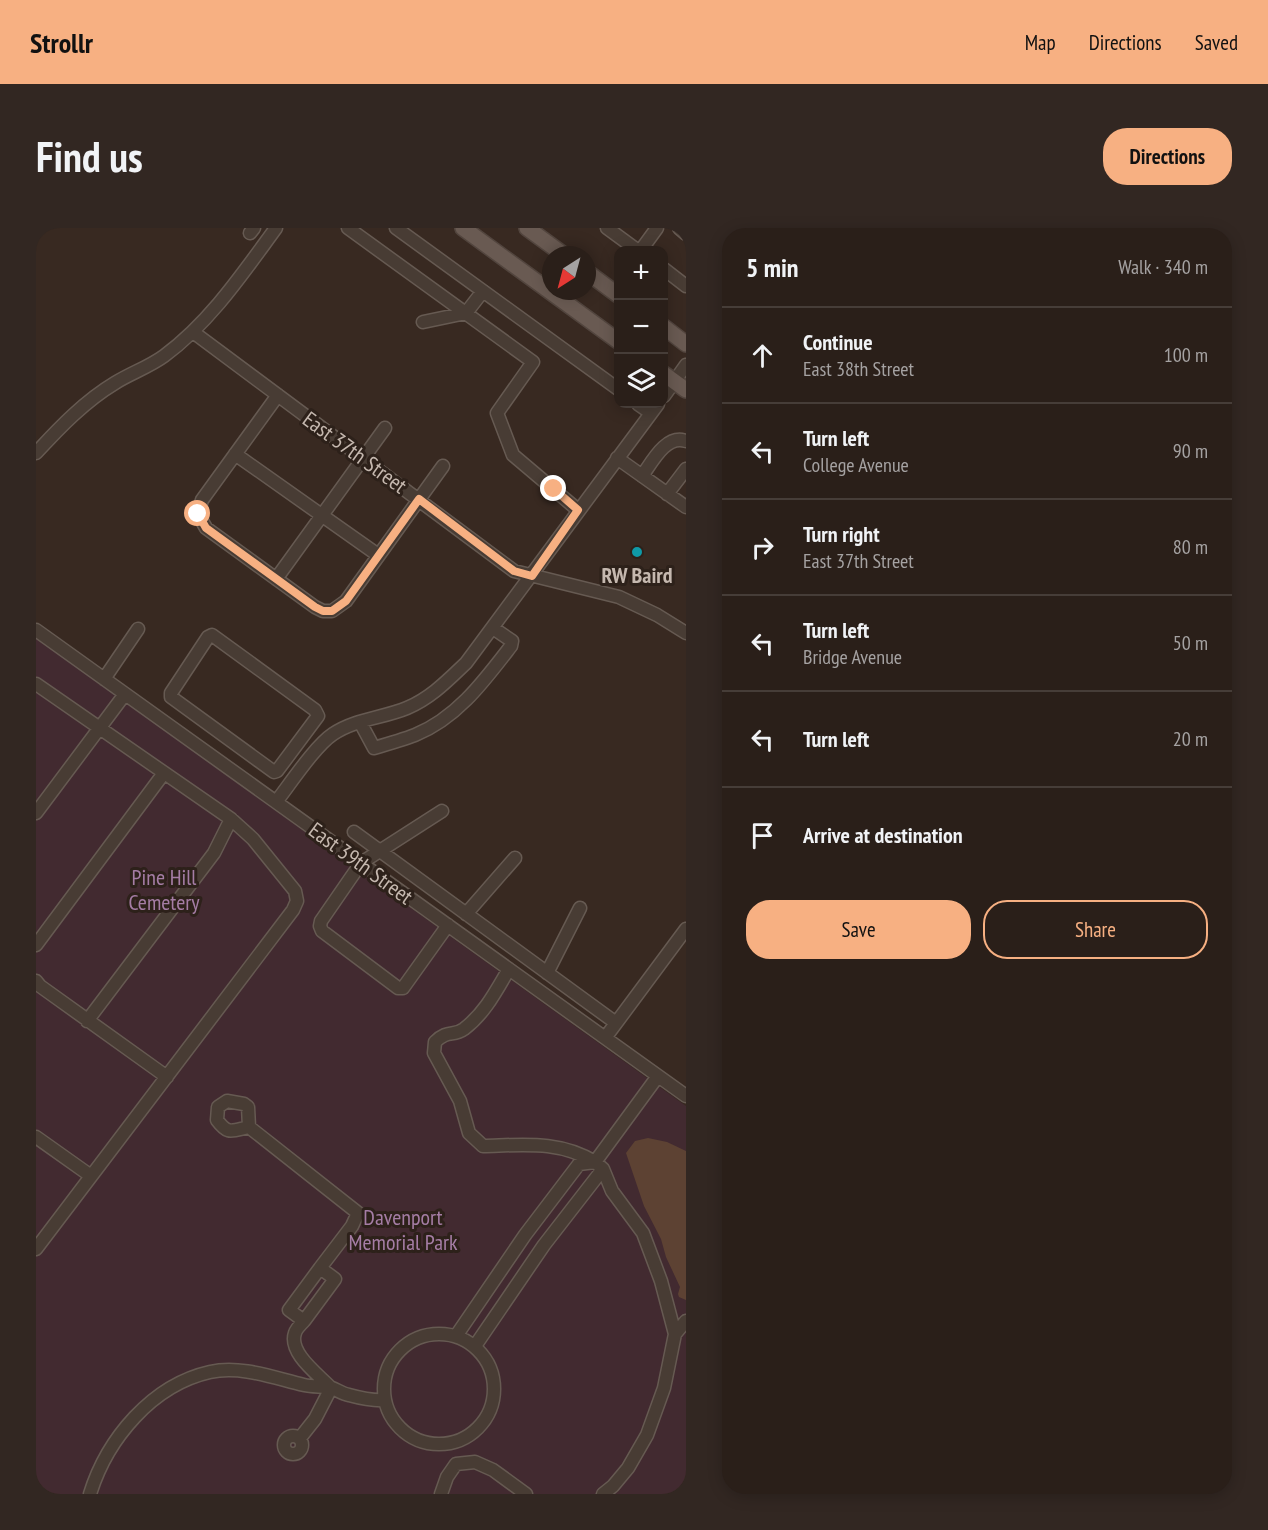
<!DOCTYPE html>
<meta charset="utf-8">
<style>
body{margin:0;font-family:"PT Sans Narrow",sans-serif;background:#322722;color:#f1f3f6}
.controls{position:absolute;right:18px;top:18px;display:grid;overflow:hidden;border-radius:12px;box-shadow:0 3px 15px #0003}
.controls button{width:54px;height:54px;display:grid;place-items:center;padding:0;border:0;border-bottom:2px solid #463d38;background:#2a1f19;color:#f1f3f6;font:30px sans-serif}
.compass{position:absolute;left:506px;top:18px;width:54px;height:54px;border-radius:50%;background:#2a1f19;box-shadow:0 3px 15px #0003;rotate:216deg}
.stop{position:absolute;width:18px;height:18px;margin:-14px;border:4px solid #f7b082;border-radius:50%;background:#fff}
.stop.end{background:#f7b082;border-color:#fff;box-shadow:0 2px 6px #0008}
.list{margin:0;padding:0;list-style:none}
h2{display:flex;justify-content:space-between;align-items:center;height:78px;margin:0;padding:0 24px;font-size:26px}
h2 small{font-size:20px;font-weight:400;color:#a5a2a2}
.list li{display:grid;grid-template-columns:39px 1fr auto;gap:18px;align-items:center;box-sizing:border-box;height:96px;padding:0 24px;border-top:2px solid #463d38}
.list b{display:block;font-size:22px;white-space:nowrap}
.list p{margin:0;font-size:20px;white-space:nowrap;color:#a5a2a2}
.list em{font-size:20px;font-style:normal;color:#a5a2a2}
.actions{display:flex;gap:12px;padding:18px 24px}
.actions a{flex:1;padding:14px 0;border:2px solid #f7b082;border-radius:24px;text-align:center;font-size:21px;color:#f7b082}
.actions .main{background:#f7b082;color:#111}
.icon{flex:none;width:33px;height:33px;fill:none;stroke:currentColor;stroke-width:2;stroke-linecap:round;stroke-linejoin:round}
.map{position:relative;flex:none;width:650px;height:1266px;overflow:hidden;border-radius:24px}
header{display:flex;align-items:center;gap:36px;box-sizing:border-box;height:84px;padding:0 30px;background:#f7b082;color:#111}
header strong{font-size:28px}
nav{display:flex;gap:33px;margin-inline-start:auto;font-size:21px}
.intro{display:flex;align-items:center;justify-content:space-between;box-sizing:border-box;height:144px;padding:0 36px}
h1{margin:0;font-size:42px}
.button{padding:15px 27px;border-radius:24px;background:#f7b082;color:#111;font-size:21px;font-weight:700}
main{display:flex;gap:36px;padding:0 36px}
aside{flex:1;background:#2a1f19;border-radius:24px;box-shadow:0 3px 15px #0003}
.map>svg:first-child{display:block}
.green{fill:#422a30}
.water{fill:#5d4233}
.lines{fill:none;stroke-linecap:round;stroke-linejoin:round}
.minor-casing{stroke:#665a52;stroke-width:15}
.major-casing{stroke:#52453e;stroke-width:18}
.minor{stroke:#483c34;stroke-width:12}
.major{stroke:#695a52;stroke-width:15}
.route{stroke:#f7b082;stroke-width:8}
.culture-dot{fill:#0f9aa8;stroke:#2d211a;stroke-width:2}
.labels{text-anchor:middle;stroke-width:6;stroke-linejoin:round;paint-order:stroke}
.street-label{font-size:22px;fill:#c5b8af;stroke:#2d211a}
.poi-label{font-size:22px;font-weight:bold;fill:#c5b8af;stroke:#2d211a}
.park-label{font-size:22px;fill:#a57da5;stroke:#2d211a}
</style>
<header>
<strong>Strollr</strong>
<nav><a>Map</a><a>Directions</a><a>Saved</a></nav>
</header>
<div class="intro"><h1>Find us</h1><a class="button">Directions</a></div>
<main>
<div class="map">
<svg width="650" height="1266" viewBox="0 0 650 1266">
<rect width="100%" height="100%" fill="#382921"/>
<!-- green -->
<path class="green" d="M 0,410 L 650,878 L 650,1266 L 0,1266 Z"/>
<!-- water -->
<path class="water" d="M 612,910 L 631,914 L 650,923 L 650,1072 L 643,1069 L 642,1066 L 644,1059 L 630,1029 L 625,1011 L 608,978 L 590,925 L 599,913 Z"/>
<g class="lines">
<!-- minor casing -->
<g class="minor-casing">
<path id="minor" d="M 312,0 L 497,134 L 461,185 L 477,227 L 542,282
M 360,0 L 582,161
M 571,0 L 601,22
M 643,0 L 650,6
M 214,5 L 218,0
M 605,22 L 621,0
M 628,41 L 650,58
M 387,94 L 430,85 L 447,63
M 157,104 L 478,343 L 583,369 L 621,387 L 650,405
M 242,167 L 166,272 L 162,286 L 170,300 L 279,379 L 287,383 L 296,383 L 310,373 L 407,238
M 628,168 L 650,137
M 602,176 L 615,185
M 0,225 C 24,199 49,173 79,155 C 95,145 113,139 128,128 C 174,94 207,45 240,0
M 199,226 L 342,327
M 581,230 L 650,279
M 606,248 C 616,234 630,206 650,213
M 631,266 L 650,241
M 240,351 L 349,200
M 0,402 L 650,868
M 176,407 L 279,482 L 282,488 L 241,543 L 238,544 L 135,469 L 135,465 L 172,409 Z
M 68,451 L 102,401
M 0,456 L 195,591 L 217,611 L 259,663 L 261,673 L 257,682 L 0,1021
M 324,494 L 338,520 C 352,516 366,512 379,507 C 421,490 448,453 475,418 L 476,413 L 457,400
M 240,574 C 254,556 279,518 297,506 C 319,491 347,490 371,480 C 395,470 412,452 430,435 L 622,176
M 406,583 L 325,635 L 285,693 L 284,698 L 286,703 L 362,760 L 367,760 L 412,697
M 0,585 L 89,466
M 318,604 L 580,795
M 430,686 L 479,630
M 0,717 L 128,545
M 473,741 C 460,763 449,785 428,801 C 417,809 412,801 399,814 L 398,825 L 424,873 L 433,905 L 447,918 C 487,917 523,912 559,934 L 622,848
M 511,745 L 544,680
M 0,753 L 4,758 L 131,849
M 51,793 L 178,625 L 195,591
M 569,810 L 650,701
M 213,899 L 212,879 L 208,876 L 191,873 L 182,879 L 181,892 C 192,907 195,903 213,899 L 322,985 L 316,998 L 284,1040
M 0,909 L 55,948
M 284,1040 L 299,1051 L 268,1093 L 253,1082 Z
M348 1161a55 55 0 1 1 110 0a55 55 0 1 1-110 0Z
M 639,1106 L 650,1093
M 420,1108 L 489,1007 L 543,936 L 559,934 L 567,941 L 576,963 L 607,1005 L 625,1053 L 639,1106 L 628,1160 L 611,1207 L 592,1240 L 577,1258 L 567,1266
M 439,1118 L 508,1017 L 567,941
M248 1217a9 9 0 1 1 18 0a9 9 0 1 1-18 0Z
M 264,1210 L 279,1191 L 295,1160 C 283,1147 252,1125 259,1105 C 260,1101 265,1096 268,1093
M 54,1266 C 71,1211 116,1157 174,1144 C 205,1137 238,1150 268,1157 C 277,1159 287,1158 296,1160 C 301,1162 307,1166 313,1167 C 324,1170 337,1173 349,1172
M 405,1266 L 411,1249 L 420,1236 L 439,1234 L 457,1242 L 490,1266"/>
</g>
<!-- major casing -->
<g class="major-casing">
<path id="major" d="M 427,0 L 582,113
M 491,0 L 528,27
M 551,44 L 582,67
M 628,99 L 650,116
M 628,146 L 650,162"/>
</g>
<!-- minor -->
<use href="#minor" class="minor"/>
<!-- major -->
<use href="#major" class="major"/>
</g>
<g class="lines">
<!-- route -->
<path class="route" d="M 162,286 L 170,300 L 279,379 L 287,383 L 296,383 L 310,373 L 383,271 L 478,343 L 496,348 L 542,282 L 518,261"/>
</g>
<!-- markers -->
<circle class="culture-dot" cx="601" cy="324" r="6"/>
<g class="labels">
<!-- street labels -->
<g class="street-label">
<text transform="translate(319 224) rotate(36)" y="8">East 37th Street</text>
<text transform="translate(325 635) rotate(36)" y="8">East 39th Street</text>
</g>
<!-- poi labels -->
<g class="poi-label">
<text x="601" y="355">RW Baird</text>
</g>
<!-- park labels -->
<g class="park-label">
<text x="128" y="657">Pine Hill<tspan x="128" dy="25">Cemetery</tspan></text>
<text x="367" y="997">Davenport<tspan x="367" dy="25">Memorial Park</tspan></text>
</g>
</g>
</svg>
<div class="controls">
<button>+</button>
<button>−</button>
<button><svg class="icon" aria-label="layers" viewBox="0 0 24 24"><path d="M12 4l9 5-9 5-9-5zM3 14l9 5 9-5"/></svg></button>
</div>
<svg class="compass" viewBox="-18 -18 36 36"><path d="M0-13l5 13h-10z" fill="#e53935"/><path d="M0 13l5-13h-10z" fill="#a5a2a2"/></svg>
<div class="stop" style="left:162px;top:286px"></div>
<div class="stop end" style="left:518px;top:261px"></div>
</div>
<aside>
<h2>5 min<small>Walk · 340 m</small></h2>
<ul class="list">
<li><svg class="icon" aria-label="ahead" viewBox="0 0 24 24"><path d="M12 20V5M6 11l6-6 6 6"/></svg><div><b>Continue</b><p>East 38th Street</p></div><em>100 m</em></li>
<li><svg class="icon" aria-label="left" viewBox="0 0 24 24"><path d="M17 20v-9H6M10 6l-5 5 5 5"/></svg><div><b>Turn left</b><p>College Avenue</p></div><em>90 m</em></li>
<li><svg class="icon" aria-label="right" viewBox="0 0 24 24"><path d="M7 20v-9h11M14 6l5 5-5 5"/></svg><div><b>Turn right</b><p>East 37th Street</p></div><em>80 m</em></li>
<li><svg class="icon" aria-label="left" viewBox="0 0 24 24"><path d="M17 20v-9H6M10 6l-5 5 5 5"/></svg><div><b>Turn left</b><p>Bridge Avenue</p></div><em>50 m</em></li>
<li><svg class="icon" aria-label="left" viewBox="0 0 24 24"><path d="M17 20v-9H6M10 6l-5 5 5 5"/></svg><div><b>Turn left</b></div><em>20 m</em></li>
<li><svg class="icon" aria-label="arrive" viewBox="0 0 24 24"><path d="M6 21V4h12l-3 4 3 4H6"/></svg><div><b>Arrive at destination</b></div></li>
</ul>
<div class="actions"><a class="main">Save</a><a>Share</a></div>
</aside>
</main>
